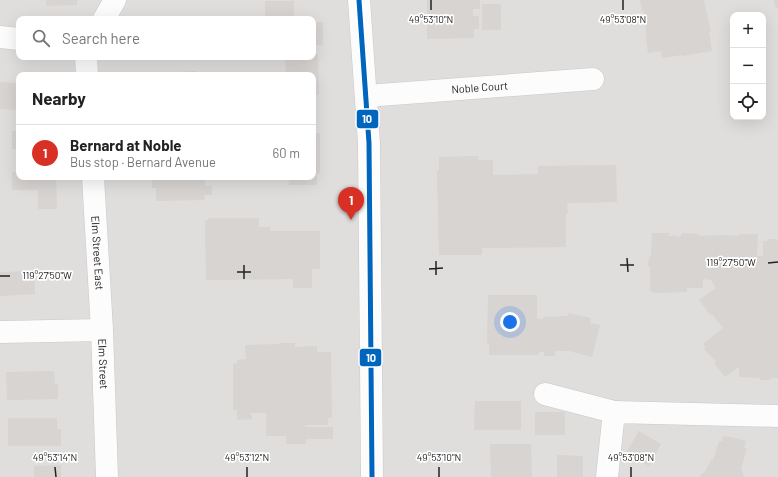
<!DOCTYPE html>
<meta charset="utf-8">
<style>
body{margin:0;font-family:Barlow,sans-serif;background:#f6f6f6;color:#222}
.controls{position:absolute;right:12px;top:12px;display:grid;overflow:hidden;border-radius:8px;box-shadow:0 4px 16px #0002}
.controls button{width:36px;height:36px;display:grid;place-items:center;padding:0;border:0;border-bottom:1px solid #e0e0e0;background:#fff;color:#222;font:20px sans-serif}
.you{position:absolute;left:510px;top:322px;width:14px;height:14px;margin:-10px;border:3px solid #fff;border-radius:50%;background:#1a73e8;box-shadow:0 0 0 6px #1a73e833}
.badge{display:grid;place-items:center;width:26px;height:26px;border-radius:50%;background:#d93025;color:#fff;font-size:13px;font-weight:700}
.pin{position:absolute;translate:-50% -33px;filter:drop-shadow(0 1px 2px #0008)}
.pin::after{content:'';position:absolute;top:21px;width:14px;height:12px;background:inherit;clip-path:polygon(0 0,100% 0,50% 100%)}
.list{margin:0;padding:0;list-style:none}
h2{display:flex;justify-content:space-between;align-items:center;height:52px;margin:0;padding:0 16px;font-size:17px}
h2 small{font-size:13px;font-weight:400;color:#767676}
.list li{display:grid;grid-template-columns:26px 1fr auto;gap:12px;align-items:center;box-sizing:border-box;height:56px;padding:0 16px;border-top:1px solid #e0e0e0}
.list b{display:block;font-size:15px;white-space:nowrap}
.list p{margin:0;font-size:13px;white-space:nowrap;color:#767676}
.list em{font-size:13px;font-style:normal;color:#767676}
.icon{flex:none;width:22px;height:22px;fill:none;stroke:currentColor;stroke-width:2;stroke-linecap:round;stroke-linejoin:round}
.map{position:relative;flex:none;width:778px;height:477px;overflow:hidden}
.search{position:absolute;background:#fff;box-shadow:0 4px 16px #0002;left:16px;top:16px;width:300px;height:44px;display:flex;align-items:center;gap:10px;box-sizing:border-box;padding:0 14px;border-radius:8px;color:#767676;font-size:15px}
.panel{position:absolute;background:#fff;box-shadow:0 4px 16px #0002;left:16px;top:72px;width:300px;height:108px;border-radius:8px}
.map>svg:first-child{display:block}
.residential{fill:#dfdedc;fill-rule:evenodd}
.building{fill:#d7d4d2}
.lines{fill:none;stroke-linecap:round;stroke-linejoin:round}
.minor-casing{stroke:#c9c8c7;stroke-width:23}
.minor{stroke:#fdfcfc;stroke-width:22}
.bus-1-casing{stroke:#fff;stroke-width:8}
.bus-1{stroke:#0065bd;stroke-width:5}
.ticks{fill:none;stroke:#222;stroke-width:1.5}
.labels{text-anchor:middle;stroke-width:3.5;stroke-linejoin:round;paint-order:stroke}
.street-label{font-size:11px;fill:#222;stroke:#fff}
.ticks-label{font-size:10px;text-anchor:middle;fill:#222;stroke:#fff;stroke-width:3.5;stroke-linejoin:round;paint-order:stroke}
.line-badge{stroke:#fff;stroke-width:1.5}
.badge-label{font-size:11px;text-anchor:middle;font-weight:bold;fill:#fff}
</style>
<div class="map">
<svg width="778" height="477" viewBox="0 0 778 477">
<rect width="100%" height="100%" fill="#f0eeeb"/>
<!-- residential -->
<path class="residential" d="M 0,0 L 778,0 L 778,477 L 0,477 ZM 733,15 L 763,15 L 763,117 L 733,117 ZM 19,19 L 313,19 L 313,57 L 19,57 ZM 19,75 L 313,75 L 313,177 L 19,177 Z"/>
<!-- building -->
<path class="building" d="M 46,0 L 77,0 L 77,5 L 46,6 Z
M 427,0 L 480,0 L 480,9 L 473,9 L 473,16 L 479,16 L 479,29 L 474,29 L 474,38 L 427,39 Z
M 640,0 L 704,0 L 711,32 L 709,32 L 712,51 L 682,56 L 682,55 L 662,58 L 661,51 L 648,53 L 646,38 L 647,38 L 644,11 L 642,11 Z
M 774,0 L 778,0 L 778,8 L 776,9 Z
M 265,1 L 294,1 L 294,18 L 301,17 L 301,19 L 265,19 Z
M 482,4 L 501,4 L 501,30 L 482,30 Z
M 313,22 L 323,22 L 323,45 L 313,45 Z
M 313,54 L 318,54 L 319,95 L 313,95 L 313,75 L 286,75 L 285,57 L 313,57 Z
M 162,57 L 198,57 L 198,59 L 162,60 Z
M 196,71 L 196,75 L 158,75 L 158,73 Z
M 0,82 L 19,83 L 19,110 L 0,109 Z
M 12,131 L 19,131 L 19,177 L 56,177 L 57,209 L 38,209 L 38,190 L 12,190 L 12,172 L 16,172 L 16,149 L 12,149 Z
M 313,133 L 320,133 L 320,173 L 317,174 L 317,185 L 289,185 L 288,177 L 313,177 Z
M 478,156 L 478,160 L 493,160 L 493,175 L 538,174 L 538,166 L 616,165 L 617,202 L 567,203 L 568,214 L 566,214 L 566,247 L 482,248 L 482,255 L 439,255 L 437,171 L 439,170 L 439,157 Z
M 152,177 L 204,177 L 205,186 L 212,186 L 212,195 L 204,195 L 205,200 L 156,201 L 156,188 L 152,188 Z
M 208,218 L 259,218 L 259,227 L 270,227 L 270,231 L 320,231 L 320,269 L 312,269 L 312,288 L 293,288 L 293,279 L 206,280 L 205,220 L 208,220 Z
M 652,233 L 669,233 L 669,236 L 676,235 L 677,237 L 681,236 L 682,233 L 699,234 L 699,236 L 717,235 L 718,236 L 723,235 L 739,236 L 739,234 L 758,234 L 757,256 L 763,256 L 763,241 L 767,241 L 769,239 L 776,239 L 778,241 L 778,378 L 772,378 L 769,380 L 762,380 L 759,378 L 739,377 L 739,367 L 725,377 L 714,363 L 716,361 L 704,349 L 705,347 L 703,344 L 723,328 L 712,314 L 710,315 L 699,300 L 716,288 L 711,280 L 703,279 L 703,288 L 687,288 L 687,292 L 655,293 L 650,291 L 650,267 L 648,266 L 649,257 L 651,255 Z
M 34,271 L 35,294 L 0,296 L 0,272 Z
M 488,295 L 537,295 L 537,319 L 543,319 L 543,317 L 568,316 L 568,313 L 591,318 L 590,323 L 600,325 L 592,357 L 569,351 L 555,351 L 555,356 L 544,356 L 544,352 L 539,352 L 539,355 L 489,355 L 489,343 L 487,343 Z
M 280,343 L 295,343 L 295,347 L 317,346 L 317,352 L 331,352 L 332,418 L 328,418 L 328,425 L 305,425 L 305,427 L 333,427 L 333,439 L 306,439 L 306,444 L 286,444 L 286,436 L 266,436 L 266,413 L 251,413 L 252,419 L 237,420 L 237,410 L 233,410 L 233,364 L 237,363 L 237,360 L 246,359 L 245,345 L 280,344 Z
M 54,371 L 55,384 L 58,384 L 58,399 L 7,400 L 6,372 Z
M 475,401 L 521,401 L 521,430 L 474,430 Z
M 535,412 L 565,412 L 565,435 L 535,435 Z
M 8,418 L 57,418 L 57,429 L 61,429 L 61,446 L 8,446 Z
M 639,431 L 661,444 L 649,466 L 626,453 Z
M 723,436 L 735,438 L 746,441 L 744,448 L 747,449 L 741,468 L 744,477 L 699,477 L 707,469 L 706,469 L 712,459 L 713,460 L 719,441 L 722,441 Z
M 490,444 L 531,444 L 532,477 L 491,477 Z
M 557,455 L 583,456 L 583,477 L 557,477 Z
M 61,465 L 61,477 L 34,477 L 34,466 Z"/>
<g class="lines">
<!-- minor casing -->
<g class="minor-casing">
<g id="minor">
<path d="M 359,0 L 369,143 L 372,477"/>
<path d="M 104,19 L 115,0"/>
<path d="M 0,37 L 19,39"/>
<path d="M 86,57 L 87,75"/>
<path id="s1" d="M 366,96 L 593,79"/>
<path id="s2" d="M 93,177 L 102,330"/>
<path id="s3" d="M 0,332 L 102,330 L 107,477"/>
<path d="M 545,394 L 614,412"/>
<path d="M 607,477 L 614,412 L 778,416"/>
</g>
</g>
<!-- minor -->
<use href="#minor" class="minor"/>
<!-- bus-1 casing -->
<g class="bus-1-casing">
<path id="bus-1" d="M 359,0 L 369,143 L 372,477"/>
</g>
<!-- bus-1 -->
<use href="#bus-1" class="bus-1"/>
</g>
<!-- ticks -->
<path class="ticks" d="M 431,0 L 431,10M 623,0 L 623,10M 627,258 L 628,272M 436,261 L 436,275M 768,263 L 778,262M 244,265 L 244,279M 620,265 L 634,265M 429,269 L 443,268M 237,272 L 251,272M 0,276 L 10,276M 55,467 L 56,477M 247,467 L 247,477M 439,467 L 439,477M 631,467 L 631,477"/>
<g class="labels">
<!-- street labels -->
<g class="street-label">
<text dy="4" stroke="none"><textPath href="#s1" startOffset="114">Noble Court</textPath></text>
<text dy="4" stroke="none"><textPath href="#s2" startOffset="76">Elm Street East</textPath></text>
<text dy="4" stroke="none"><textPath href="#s3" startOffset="136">Elm Street</textPath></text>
</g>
</g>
<g class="ticks-label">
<text x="431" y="23">49°53'10"N</text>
<text x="623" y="23">49°53'08"N</text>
<text x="731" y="266">119°27'50"W</text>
<text x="47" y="279">119°27'50"W</text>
<text x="55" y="461">49°53'14"N</text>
<text x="247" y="461">49°53'12"N</text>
<text x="439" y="461">49°53'10"N</text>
<text x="631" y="461">49°53'08"N</text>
</g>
<g class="line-badge">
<rect x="356" y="109" width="23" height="20" rx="4" fill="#0065bd"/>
<rect x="359" y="348" width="23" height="19" rx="4" fill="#0065bd"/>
</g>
<g class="badge-label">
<text x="367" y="123">10</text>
<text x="371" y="362">10</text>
</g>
</svg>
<div class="controls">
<button>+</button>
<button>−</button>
<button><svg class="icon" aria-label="locate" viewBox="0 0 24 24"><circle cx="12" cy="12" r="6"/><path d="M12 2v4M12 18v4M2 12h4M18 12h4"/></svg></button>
</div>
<div class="you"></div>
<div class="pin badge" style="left:351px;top:220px">1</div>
<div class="search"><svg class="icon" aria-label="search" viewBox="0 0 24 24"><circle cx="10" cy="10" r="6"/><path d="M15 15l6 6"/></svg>Search here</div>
<section class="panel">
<h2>Nearby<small></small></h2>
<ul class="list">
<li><span class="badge">1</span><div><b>Bernard at Noble</b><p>Bus stop · Bernard Avenue</p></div><em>60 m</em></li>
</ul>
</section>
</div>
